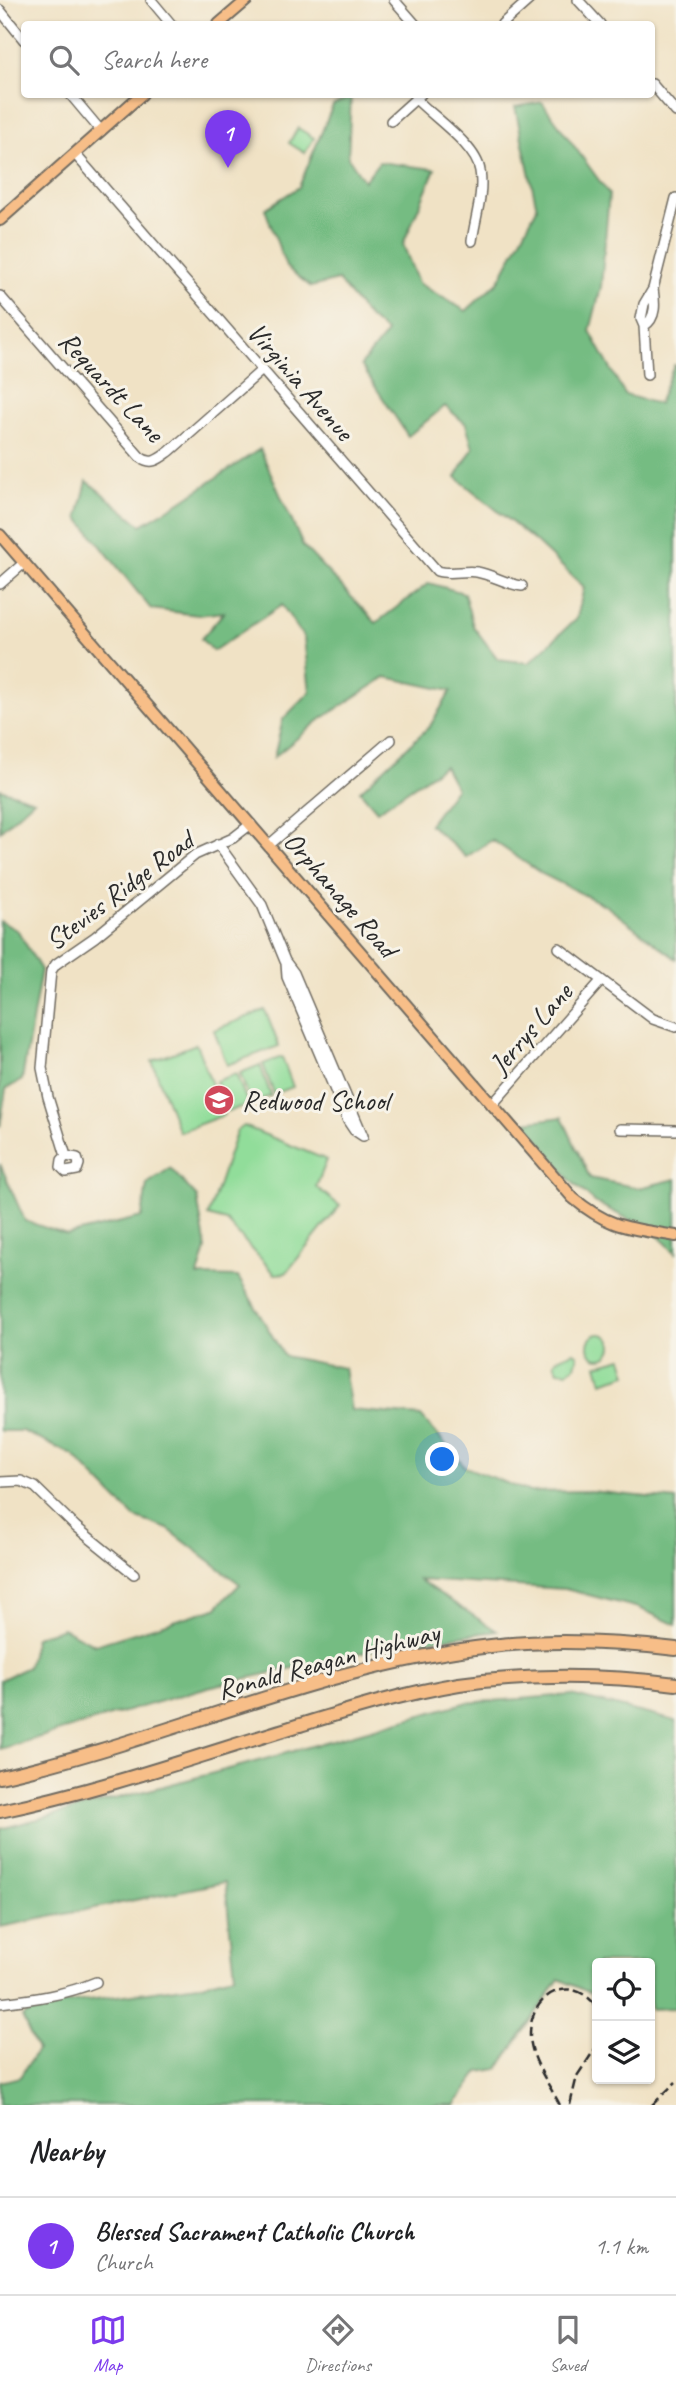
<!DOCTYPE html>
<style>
body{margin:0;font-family:Caveat,sans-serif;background:#f6f6f6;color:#202124}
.controls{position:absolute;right:21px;bottom:21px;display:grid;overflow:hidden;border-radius:7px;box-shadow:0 2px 5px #0004}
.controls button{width:63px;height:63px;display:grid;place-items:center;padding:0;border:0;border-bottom:2px solid #e0e0e0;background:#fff;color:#202124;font:35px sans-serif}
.you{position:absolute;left:443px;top:1460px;width:24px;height:24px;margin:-18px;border:5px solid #fff;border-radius:50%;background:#1a73e8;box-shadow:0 0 0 10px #1a73e833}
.badge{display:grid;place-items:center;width:46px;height:46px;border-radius:50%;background:#7c3aed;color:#fff;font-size:23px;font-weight:700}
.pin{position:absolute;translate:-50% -58px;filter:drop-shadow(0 2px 4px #0008)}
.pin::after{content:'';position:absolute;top:37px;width:24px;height:21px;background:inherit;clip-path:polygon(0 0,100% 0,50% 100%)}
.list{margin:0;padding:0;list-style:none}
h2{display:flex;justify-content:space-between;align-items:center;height:91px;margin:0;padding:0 28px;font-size:30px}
h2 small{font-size:23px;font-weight:400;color:#757577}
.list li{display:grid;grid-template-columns:46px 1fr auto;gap:21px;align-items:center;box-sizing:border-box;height:98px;padding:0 28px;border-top:2px solid #e0e0e0}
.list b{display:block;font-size:26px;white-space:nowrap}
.list p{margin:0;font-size:23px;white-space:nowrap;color:#757577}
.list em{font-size:23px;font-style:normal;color:#757577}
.icon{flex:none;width:38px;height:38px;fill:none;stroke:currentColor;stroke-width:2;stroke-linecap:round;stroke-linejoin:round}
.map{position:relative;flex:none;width:676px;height:2105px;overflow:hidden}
.search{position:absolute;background:#fff;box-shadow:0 2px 5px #0004;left:21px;right:21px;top:21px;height:77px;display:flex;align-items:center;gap:18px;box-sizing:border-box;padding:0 24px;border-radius:7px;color:#757577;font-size:26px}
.sheet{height:189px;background:#fff}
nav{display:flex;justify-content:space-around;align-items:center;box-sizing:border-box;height:98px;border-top:2px solid #e0e0e0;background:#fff;font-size:19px;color:#757577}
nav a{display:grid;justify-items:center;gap:4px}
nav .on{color:#7c3aed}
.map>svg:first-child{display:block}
.green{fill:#91dd9a;stroke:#5e8462;stroke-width:2}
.forest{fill:#74bc82;stroke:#507456;stroke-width:2}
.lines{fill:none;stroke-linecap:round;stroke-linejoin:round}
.minor-casing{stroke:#706b61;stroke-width:12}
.major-casing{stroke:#706b61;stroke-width:14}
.highway-casing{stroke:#706b61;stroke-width:16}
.minor{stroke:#fff;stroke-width:9}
.major{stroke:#f7be88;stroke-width:10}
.highway{stroke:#f7be88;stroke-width:12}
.rail{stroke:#2b2b2b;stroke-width:2.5;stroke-dasharray:10 5;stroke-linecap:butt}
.labels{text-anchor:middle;stroke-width:6;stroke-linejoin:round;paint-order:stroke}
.street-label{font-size:28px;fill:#2b2b2b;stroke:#f7f3e8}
.poi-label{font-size:28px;fill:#2b2b2b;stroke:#f7f3e8;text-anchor:start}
</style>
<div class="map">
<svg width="676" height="2105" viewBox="0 0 676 2105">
<rect width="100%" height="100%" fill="#f7f3e8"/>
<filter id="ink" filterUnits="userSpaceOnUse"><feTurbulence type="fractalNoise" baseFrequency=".0143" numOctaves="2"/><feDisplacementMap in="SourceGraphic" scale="14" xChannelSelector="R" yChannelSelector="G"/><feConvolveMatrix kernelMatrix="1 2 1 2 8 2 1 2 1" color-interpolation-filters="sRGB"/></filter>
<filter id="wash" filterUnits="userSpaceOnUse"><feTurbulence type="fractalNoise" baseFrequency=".00686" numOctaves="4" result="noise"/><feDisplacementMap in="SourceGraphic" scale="28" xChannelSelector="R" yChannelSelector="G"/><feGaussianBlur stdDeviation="1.57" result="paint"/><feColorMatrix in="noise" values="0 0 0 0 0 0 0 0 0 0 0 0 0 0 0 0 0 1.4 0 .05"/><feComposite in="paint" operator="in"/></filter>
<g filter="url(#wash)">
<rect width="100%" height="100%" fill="#f0e2c5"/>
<!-- green -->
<path class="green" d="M 298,128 L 314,138 L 305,153 L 289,143 Z
M 265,1010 L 279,1046 L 227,1065 L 214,1030 Z
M 196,1044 L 224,1115 L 179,1132 L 152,1061 Z
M 282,1057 L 293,1087 L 274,1094 L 263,1064 Z
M 260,1065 L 271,1096 L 251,1103 L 240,1073 Z
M 236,1074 L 248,1104 L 228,1112 L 216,1081 Z
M 244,1126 L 327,1160 L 316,1187 L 340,1206 L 286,1273 L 275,1274 L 226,1221 L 208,1216 L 237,1130 Z
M588 1346a12 12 0 1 1 24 0a12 12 0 1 1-24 0Z
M 574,1352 L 578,1355 L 575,1366 L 567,1372 L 558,1371 L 554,1363 L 557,1359 Z
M 622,1358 L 627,1374 L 602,1382 L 597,1365 Z"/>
<!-- forest -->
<path class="forest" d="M 351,97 L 348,157 L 364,181 L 379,162 L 435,169 L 403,244 L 418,283 L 466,311 L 499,281 L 537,208 L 515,107 L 542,102 L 609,194 L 601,287 L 590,331 L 625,395 L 658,404 L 674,365 L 676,365 L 676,959 L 605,905 L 542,874 L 492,840 L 466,857 L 429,824 L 456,788 L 444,766 L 377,811 L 360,791 L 430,726 L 451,691 L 386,677 L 321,719 L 274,757 L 283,719 L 310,692 L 304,638 L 282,605 L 213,651 L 201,639 L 224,612 L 198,615 L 151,609 L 78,517 L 87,481 L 141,525 L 180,502 L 260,449 L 303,546 L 376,623 L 429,583 L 464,593 L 473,626 L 498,659 L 529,663 L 577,618 L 584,587 L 537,543 L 456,477 L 473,448 L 466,424 L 445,406 L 408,436 L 361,365 L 387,333 L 367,316 L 338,280 L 311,287 L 286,267 L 265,209 L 299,187 L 333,105 Z
M 0,789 L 34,800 L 0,831 Z
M 0,921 L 18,931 L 41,970 L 22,1080 L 6,1089 L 0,1127 Z
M 562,1117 L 590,1178 L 639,1188 L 676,1179 L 676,1253 L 654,1232 L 596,1203 L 570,1180 L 525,1122 Z
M 0,1164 L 25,1221 L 67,1235 L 142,1217 L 147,1184 L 170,1168 L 197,1197 L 206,1249 L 198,1276 L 238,1277 L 284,1356 L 344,1368 L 351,1410 L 421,1416 L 465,1467 L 530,1492 L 590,1491 L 676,1500 L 676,1625 L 639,1608 L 565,1589 L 419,1580 L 497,1631 L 400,1644 L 208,1687 L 0,1749 L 0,1680 L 28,1667 L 35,1637 L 63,1628 L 95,1645 L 216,1608 L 240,1584 L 168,1529 L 134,1517 L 73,1455 L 22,1431 L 0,1431 Z
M 571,1695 L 676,1721 L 676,2008 L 650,2009 L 650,1963 L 597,1963 L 597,1996 L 559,1979 L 498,2069 L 479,2072 L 455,2105 L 0,2105 L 0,2082 L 20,2077 L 37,2050 L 22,2017 L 38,2007 L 198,1985 L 235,1975 L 225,1882 L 0,1927 L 0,1829 L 244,1765 L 464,1703 Z"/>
</g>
<g filter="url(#ink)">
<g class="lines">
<!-- minor casing -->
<g class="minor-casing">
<path id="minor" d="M 151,0 L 171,24
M 394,0 L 415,24
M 578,0 L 600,24
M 0,10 L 24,40
M 502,24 L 529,0
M 652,84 L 676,112
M 70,94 L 101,131
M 416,99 C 433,117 477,146 480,171 C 484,193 475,219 472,241
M 391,121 L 421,94
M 75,154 L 437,571 C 450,575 464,570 477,572 C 493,575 506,584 522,586
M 653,289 C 655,302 657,318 644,326 L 641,319 L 644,304 L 653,289 L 676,198
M 0,296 L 140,457 C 152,466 159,459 170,451 L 262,370
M 644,326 L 647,375
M 0,584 L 24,563
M 218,844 L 262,905 L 285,961 L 294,973 L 363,1136
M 269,845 L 391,740
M 559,948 L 653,1019 L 676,1027
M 286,963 L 287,977 L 348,1121 L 354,1130 L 363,1136
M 492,1105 L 601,981
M 620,1129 L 676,1130
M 66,1156 L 77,1158 L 79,1164 L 77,1170 L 66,1172 L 61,1167 L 62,1160 L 66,1156 L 48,1097 L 42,1068 L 51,971 L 56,964 L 95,937 L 195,855 L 233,838 L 251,824
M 0,1482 L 21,1481 L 35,1487 L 76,1527 L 134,1574
M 0,2003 C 34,1999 65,1995 96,1982"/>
</g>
<!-- major casing -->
<g class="major-casing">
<path id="major" d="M 219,24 L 247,0
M 0,220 L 142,94
M 0,535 L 573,1198 C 610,1229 631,1228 676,1236"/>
</g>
<!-- highway casing -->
<g class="highway-casing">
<path id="highway" d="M 0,1777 C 165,1740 322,1665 491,1646 C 552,1639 615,1642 676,1649
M 0,1811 C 102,1790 201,1755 300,1725 C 353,1709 405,1693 459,1684 C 531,1674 605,1675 676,1684"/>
</g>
<!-- minor -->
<use href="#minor" class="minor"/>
<!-- major -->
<use href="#major" class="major"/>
<!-- highway -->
<use href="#highway" class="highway"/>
<!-- rail -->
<path class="rail" d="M 560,2105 C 549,2084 531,2060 530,2036 C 529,1995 570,1971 597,2007
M 570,2105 L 577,2076 L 597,2046
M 652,2105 L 676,2082"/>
</g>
</g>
<!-- icons -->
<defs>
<g id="school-disc" transform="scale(1.575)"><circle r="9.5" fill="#d1495b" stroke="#f7f3e8"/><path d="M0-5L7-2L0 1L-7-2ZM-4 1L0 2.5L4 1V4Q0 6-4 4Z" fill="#fff"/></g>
</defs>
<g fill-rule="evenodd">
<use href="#school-disc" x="219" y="1100"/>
</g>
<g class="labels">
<!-- street labels -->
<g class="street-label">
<text transform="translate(301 381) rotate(49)" y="10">Virginia Avenue</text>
<text transform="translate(112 386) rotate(47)" y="10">Requardt Lane</text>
<text transform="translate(119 890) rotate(-37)" y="10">Stevies Ridge Road</text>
<text transform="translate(341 894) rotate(49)" y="10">Orphanage Road</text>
<text transform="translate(530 1028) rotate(-49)" y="10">Jerrys Lane</text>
<text transform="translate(328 1660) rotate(-15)" y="10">Ronald Reagan Highway</text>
</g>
<!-- poi labels -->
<g class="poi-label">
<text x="242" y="1110">Redwood School</text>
</g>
</g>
</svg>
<div class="controls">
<button><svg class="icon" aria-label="locate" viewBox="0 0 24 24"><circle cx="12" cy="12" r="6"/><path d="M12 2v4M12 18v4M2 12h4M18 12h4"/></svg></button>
<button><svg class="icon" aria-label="layers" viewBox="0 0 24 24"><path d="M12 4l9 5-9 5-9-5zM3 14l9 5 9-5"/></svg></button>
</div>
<div class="you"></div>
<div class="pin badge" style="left:228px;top:168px">1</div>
<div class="search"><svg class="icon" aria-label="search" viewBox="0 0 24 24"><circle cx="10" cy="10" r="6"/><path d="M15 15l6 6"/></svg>Search here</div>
</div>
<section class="sheet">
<h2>Nearby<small></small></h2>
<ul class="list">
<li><span class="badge">1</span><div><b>Blessed Sacrament Catholic Church</b><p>Church</p></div><em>1.1 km</em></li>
</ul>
</section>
<nav>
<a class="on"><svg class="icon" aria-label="map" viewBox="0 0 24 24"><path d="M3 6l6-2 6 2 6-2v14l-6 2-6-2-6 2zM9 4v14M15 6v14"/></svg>Map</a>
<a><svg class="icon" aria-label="directions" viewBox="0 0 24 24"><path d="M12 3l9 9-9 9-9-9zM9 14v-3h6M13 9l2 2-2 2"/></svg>Directions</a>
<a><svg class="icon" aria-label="saved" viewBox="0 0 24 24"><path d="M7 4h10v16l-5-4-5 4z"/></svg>Saved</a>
</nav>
